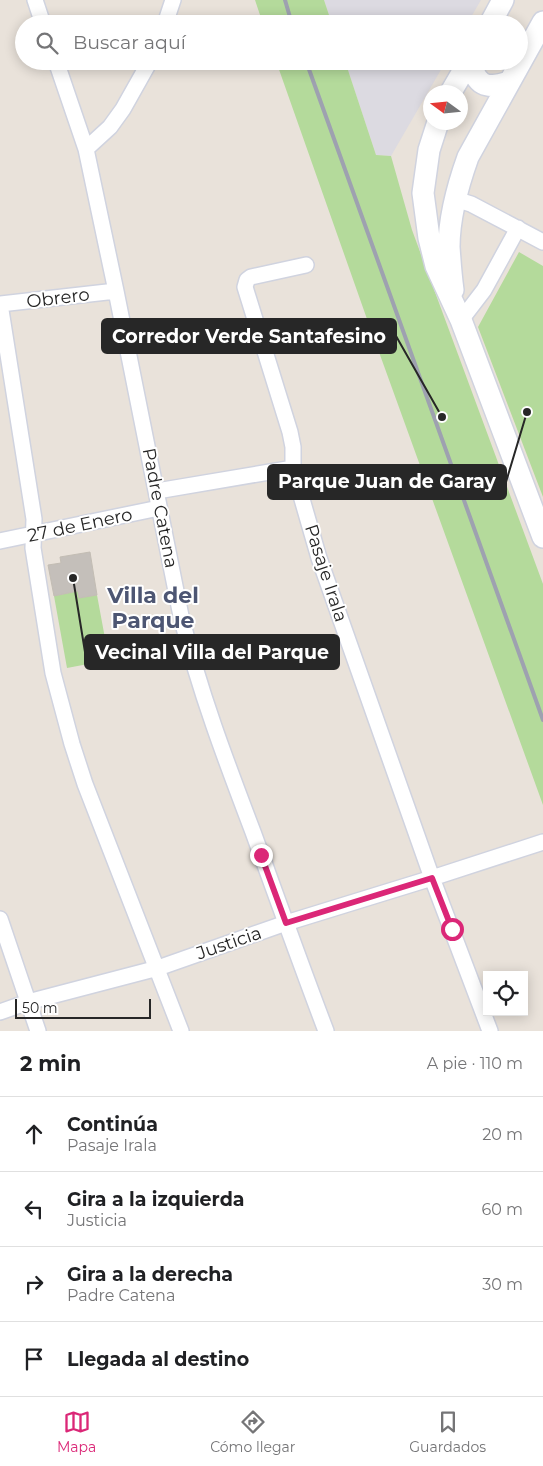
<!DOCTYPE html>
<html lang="es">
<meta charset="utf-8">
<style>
body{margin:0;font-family:Montserrat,sans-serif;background:#f6f6f6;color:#202124}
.controls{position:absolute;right:15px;bottom:15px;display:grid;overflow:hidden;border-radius:0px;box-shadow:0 2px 12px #0003}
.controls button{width:45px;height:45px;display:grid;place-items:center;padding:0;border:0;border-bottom:1px solid #e0e0e0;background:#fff;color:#202124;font:25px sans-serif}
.compass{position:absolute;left:423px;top:85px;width:45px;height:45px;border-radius:50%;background:#fff;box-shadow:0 2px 12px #0003;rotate:285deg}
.scale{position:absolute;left:15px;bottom:12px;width:136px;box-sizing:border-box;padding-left:5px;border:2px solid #272727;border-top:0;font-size:14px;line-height:18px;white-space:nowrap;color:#272727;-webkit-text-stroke:4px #fff;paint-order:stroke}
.stop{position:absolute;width:15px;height:15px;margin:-11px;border:4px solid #db2777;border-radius:50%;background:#fff}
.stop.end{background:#db2777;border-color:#fff;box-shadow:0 1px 5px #0008}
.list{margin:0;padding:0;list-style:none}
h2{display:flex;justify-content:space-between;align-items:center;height:65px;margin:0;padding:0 20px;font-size:21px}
h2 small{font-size:16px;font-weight:400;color:#757577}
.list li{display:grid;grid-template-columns:32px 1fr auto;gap:15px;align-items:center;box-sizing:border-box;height:75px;padding:0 20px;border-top:1px solid #e0e0e0}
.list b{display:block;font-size:19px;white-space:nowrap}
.list p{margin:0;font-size:16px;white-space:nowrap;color:#757577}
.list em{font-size:16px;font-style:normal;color:#757577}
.icon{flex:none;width:28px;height:28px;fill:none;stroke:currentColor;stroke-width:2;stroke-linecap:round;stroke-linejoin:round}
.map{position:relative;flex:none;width:543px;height:1031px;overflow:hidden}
.search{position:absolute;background:#fff;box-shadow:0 2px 12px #0003;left:15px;right:15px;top:15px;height:55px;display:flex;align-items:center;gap:12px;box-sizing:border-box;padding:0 18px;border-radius:28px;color:#757577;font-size:19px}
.sheet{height:365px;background:#fff}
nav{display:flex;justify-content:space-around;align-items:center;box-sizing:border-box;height:70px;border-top:1px solid #e0e0e0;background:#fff;font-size:14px;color:#757577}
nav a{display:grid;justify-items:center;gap:2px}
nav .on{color:#db2777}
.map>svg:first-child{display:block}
.industrial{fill:#dcdae1}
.green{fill:#b4da9b}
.building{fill:#c4bfba;stroke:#c3bdb4}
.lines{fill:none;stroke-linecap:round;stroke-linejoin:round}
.street-casing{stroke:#d0d3df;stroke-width:18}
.secondary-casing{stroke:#d0d3df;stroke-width:24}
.street{stroke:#fff;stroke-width:15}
.secondary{stroke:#fff;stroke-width:21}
.rail{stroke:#9ea1b0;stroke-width:4}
.route{stroke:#db2777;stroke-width:6}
.labels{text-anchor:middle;stroke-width:4;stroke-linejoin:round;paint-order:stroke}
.street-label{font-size:18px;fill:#272727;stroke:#fff}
.district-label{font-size:22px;font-weight:bold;fill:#4d5673;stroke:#fff}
.leader{fill:none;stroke:#272727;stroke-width:2}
.callout-dot{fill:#272727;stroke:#fff;stroke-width:2}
.callout{fill:#272727;stroke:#272727;stroke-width:2}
.callout-label{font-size:19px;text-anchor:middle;font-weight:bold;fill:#fff}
</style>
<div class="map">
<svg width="543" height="1031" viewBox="0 0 543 1031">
<rect width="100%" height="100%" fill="#e9e2da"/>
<!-- industrial -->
<path class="industrial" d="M 324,0 L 481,0 L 467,24 L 332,24 Z
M 345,61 L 446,61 L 391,156 L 376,155 Z"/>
<!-- green -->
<path class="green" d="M 255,0 L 324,0 L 332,24 L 263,24 Z
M 276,61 L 345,61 L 376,155 L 391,156 L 412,230 L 543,584 L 543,805 L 367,319 Z
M 519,252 L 543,266 L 543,497 L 478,327 Z
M 78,591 L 79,598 L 97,595 L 109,660 L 67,668 L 54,596 Z"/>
<!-- building -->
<path class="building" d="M 90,552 L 97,595 L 79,598 L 78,591 L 54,596 L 48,565 L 61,563 L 60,557 Z"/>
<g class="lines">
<!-- street casing -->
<g class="street-casing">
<path id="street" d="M 35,0 L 43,24
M 165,24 L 173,0
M 56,61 L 86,149 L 116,291 L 181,616 C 199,690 226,761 253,832 C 277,898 301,965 326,1031
M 86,149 L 110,127 L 123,109 L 150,61
M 455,199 L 471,204 L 543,242
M 306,265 L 251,277 L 247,280 L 245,287 L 290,432 L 293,447 L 293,468 L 319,558 L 432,878 L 490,1031
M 0,304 L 34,519 L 33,548 L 53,673 L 72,744 L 85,784 L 181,1031
M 0,304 L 116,291
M 461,320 L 484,290 L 518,228
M 157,491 L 293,468
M 0,541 L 159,508
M 0,919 L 38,1031
M 0,1012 L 28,1002 L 158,968 L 286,923 L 432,878 L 543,842"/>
</g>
<!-- secondary casing -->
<g class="secondary-casing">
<path id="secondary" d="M 490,24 L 503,0
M 471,61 C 475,85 486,90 509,82
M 451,92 L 469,61
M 438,122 L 429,150 L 423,193 L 429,238 L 436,266 L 461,320 L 543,537
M 453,290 C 451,276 450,261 449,247 C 449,217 458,185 468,157 L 543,22"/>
</g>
<!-- street -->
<use href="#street" class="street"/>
<!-- secondary -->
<use href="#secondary" class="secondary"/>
<!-- rail -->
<path class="rail" d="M 285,0 L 292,24
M 306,61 L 543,720"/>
</g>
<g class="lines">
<!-- route -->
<path class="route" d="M 261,855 L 286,923 L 432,878 L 452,929"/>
</g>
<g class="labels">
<!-- street labels -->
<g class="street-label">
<text transform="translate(58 298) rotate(-7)" y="6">Obrero</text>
<text transform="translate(160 508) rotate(79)" y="6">Padre Catena</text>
<text transform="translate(80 525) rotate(-12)" y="6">27 de Enero</text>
<text transform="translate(326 573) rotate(72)" y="6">Pasaje Irala</text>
<text transform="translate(229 943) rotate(-19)" y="6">Justicia</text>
</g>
<!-- district labels -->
<g class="district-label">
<text x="153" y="603">Villa del<tspan x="153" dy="25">Parque</tspan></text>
</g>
</g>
<!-- callouts -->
<path class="leader" d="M442 417L396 336M527 412L506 482M73 578L85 652"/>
<g class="callout-dot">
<circle cx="442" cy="417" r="5"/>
<circle cx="527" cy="412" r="5"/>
<circle cx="73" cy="578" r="5"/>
</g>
<g class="callout">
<rect x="102" y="319" width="294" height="34" rx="5"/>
<rect x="268" y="465" width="238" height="34" rx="5"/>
<rect x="85" y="635" width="254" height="34" rx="5"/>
</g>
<g class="callout-label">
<text x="249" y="343">Corredor Verde Santafesino</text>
<text x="387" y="488">Parque Juan de Garay</text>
<text x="212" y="659">Vecinal Villa del Parque</text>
</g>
</svg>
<div class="controls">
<button><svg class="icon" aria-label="locate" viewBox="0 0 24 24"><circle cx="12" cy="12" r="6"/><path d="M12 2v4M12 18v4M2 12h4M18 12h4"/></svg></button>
</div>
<svg class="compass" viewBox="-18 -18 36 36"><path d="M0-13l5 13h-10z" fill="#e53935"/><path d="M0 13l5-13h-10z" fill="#757577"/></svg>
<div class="scale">50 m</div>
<div class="stop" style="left:452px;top:929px"></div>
<div class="stop end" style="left:261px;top:855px"></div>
<div class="search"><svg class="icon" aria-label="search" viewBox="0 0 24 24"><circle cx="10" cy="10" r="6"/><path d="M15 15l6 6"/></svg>Buscar aquí</div>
</div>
<section class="sheet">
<h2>2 min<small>A pie · 110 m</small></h2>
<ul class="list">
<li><svg class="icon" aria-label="ahead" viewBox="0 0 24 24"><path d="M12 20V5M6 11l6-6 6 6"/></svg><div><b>Continúa</b><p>Pasaje Irala</p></div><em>20 m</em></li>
<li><svg class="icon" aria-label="left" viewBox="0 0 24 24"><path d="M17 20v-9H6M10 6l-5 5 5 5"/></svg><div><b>Gira a la izquierda</b><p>Justicia</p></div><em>60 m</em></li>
<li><svg class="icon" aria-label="right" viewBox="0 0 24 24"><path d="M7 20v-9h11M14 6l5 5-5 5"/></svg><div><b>Gira a la derecha</b><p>Padre Catena</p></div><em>30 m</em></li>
<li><svg class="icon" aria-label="arrive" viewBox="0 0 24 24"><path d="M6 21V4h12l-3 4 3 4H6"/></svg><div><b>Llegada al destino</b></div></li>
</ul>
</section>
<nav>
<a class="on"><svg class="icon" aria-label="map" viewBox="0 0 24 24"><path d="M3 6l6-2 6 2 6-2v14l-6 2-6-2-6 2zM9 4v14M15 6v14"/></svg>Mapa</a>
<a><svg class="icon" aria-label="directions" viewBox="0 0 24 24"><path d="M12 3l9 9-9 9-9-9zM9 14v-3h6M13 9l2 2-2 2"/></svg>Cómo llegar</a>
<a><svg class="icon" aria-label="saved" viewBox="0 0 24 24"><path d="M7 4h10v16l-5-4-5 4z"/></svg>Guardados</a>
</nav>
